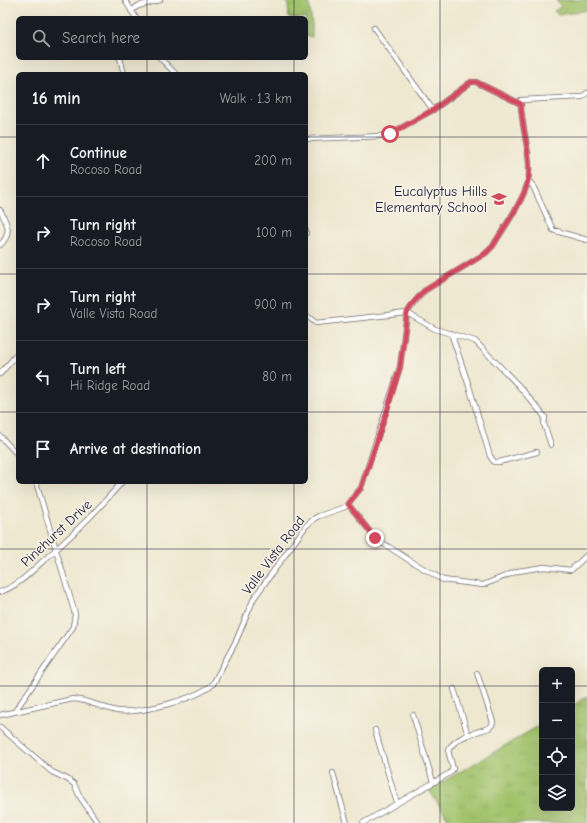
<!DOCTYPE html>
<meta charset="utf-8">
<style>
body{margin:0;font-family:"Comic Neue",sans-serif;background:#20242c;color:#f1f3f6}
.controls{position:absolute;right:12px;bottom:12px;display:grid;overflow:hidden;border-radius:6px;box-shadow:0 4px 16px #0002}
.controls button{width:36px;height:36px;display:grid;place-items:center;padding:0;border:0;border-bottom:1px solid #363941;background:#171b24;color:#f1f3f6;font:20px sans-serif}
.stop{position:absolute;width:12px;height:12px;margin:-9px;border:3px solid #d1495b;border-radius:50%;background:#fff}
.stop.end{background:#d1495b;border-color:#fff;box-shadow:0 1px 4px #0008}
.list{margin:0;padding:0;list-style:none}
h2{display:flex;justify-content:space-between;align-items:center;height:52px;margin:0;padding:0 16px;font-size:17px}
h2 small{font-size:13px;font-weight:400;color:#9ea1a6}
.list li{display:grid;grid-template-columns:26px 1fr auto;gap:12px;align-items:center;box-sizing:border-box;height:72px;padding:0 16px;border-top:1px solid #363941}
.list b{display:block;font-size:15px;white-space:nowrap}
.list p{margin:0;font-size:13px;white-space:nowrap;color:#9ea1a6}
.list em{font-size:13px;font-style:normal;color:#9ea1a6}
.icon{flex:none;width:22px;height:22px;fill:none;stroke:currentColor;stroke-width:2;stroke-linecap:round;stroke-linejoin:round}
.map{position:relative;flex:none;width:587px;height:823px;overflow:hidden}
.search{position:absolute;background:#171b24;box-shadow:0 4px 16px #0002;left:16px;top:16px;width:292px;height:44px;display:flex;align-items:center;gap:10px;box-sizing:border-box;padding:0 14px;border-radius:6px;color:#9ea1a6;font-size:15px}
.panel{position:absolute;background:#171b24;box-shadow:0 4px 16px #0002;left:16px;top:72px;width:292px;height:412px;border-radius:6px}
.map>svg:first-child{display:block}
.grass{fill:url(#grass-tufts);stroke:#627254}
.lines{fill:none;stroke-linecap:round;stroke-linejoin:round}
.minor-casing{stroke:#6a676f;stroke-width:6}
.minor{stroke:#fff;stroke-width:4.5}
.route{stroke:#d1495b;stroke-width:5}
.grid{fill:none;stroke:#22223b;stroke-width:1;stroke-opacity:0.55}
.labels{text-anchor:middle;stroke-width:3;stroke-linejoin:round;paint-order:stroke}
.poi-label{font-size:14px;fill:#22223b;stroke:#f7f3e8;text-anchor:end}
.street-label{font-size:14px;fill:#22223b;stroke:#f7f3e8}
</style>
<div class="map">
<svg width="587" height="823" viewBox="0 0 587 823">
<defs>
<pattern id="grass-tufts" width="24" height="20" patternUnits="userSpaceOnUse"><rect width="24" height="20" fill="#a2c36c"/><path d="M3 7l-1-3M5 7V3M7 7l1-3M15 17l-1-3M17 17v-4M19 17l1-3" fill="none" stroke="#8ba75e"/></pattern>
</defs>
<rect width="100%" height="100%" fill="#f7f3e8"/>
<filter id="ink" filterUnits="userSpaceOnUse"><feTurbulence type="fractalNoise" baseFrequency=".025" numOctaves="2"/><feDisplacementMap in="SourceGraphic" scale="8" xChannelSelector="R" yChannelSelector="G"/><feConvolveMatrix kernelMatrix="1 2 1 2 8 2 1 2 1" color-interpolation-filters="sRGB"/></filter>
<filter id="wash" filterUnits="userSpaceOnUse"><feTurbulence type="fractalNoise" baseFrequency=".012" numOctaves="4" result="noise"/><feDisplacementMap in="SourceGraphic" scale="16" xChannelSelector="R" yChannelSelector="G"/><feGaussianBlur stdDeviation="0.9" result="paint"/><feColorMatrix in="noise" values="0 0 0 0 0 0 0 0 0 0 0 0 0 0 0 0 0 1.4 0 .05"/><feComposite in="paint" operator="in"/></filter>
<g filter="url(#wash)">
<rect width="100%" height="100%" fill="#efe8d0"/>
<!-- grass -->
<path class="grass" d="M 286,0 L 313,0 L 309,3 L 312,25 L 312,37 L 306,36 L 306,18 L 289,18 L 288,4 Z
M 556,0 L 587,0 L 587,10 L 558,15 L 554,11 L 561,7 Z
M 587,697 L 587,823 L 451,823 L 429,790 L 542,724 L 542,808 L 572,808 L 572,706 Z"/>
</g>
<g filter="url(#ink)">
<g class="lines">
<!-- minor casing -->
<g class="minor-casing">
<path id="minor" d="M 125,0 L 136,18
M 131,11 L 138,6 L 160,0
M 374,28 L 433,110
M 120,58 L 124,74
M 160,58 L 176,74
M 306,139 L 383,136 L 390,134 L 433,110 L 471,82 L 476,82 L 521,104 L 521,100 L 582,97 L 587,93
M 528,180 L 533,186 L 553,230 L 587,240
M 0,210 C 7,223 13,233 0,245
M 306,231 L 306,233
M 306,315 L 316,323 L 407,313 L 435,329 L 475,341 L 518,385 L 545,417 L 544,424 L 551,445
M 451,333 L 469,386 L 490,456 L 494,462 L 499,462 L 537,452
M 0,374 L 18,353
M 0,436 L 18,455
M 348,504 L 375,538 L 409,560 L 443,580 L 483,585 L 518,571 L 544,567 L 571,570 L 587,555
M 0,592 C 18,586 31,572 44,560 C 72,536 98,510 122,482
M 454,689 L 468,735
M 15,711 L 73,627 L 75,614 L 36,482
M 0,715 L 73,699 C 88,700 102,708 117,711 C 139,714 197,699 213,684 L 236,641 L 254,598 L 306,526 L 315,518 L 319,516 L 345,507 L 361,488 L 400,367 L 407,313 L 414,303 L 424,291 L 486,253 L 493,246 C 503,229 524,200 528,181 C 533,160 521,127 521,104
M 413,715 L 433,782
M 0,727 L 52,772 L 67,779 L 74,784 L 80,797 L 98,823
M 375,730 L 397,803
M 333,773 L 347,823
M 363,823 L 450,773 L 453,769 L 448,750 C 457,736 474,733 489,728 L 492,725 L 493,722 L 477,673"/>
</g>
<!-- minor -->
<use href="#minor" class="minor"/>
</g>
</g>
<g class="lines" filter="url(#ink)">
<!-- route -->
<path class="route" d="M 375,538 L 348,504 L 361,488 L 387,411 L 400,367 L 407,313 L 414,302 L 424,291 L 486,253 L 493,246 C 503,229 524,200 528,181 C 533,159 521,128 521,104 L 476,82 L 471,82 L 433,110 L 390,134"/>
</g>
<!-- grid -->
<path class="grid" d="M 147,0 L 147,18M 294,0 L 294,18M 440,0 L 440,823M 147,58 L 147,74M 294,58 L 294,74M 0,137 L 18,137M 306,137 L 587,137M 0,274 L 18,274M 306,274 L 587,274M 0,412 L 18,412M 306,412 L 587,412M 147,482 L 147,823M 294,482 L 294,823M 0,549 L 587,549M 0,686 L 542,686M 572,686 L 587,686"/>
<!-- icons -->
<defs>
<g id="school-bare" transform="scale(1.2)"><path d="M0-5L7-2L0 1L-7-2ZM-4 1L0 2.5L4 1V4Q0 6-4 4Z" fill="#d1495b" stroke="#f7f3e8" stroke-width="2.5" paint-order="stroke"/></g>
</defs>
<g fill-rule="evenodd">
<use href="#school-bare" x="499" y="199"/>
</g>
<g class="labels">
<!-- poi labels -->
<g class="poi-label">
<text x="487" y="196">Eucalyptus Hills<tspan x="487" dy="16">Elementary School</tspan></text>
</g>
<!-- street labels -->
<g class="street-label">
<text transform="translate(56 533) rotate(-43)" y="5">Pinehurst Drive</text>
<text transform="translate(273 555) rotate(-53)" y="5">Valle Vista Road</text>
</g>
</g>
</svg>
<div class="controls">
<button>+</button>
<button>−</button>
<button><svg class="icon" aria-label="locate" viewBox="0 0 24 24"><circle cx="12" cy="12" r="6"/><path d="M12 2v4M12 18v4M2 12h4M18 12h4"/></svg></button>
<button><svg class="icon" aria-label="layers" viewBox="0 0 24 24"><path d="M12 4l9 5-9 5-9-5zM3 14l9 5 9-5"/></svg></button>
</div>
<div class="stop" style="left:390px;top:134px"></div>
<div class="stop end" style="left:375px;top:538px"></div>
<div class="search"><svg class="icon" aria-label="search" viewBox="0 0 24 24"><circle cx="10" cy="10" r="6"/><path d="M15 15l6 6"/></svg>Search here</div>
<section class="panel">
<h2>16 min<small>Walk · 1.3 km</small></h2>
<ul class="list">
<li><svg class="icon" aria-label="ahead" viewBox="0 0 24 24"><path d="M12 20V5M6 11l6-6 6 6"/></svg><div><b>Continue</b><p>Rocoso Road</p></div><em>200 m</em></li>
<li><svg class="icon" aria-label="right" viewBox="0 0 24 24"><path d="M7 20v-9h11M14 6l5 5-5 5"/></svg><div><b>Turn right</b><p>Rocoso Road</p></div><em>100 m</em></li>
<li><svg class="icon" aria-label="right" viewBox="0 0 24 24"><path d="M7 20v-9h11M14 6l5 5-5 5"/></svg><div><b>Turn right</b><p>Valle Vista Road</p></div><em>900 m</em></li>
<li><svg class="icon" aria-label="left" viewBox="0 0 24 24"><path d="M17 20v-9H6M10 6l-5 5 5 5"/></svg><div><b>Turn left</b><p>Hi Ridge Road</p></div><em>80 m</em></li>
<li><svg class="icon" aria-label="arrive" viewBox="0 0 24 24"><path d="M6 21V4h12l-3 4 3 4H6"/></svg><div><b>Arrive at destination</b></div></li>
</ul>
</section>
</div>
